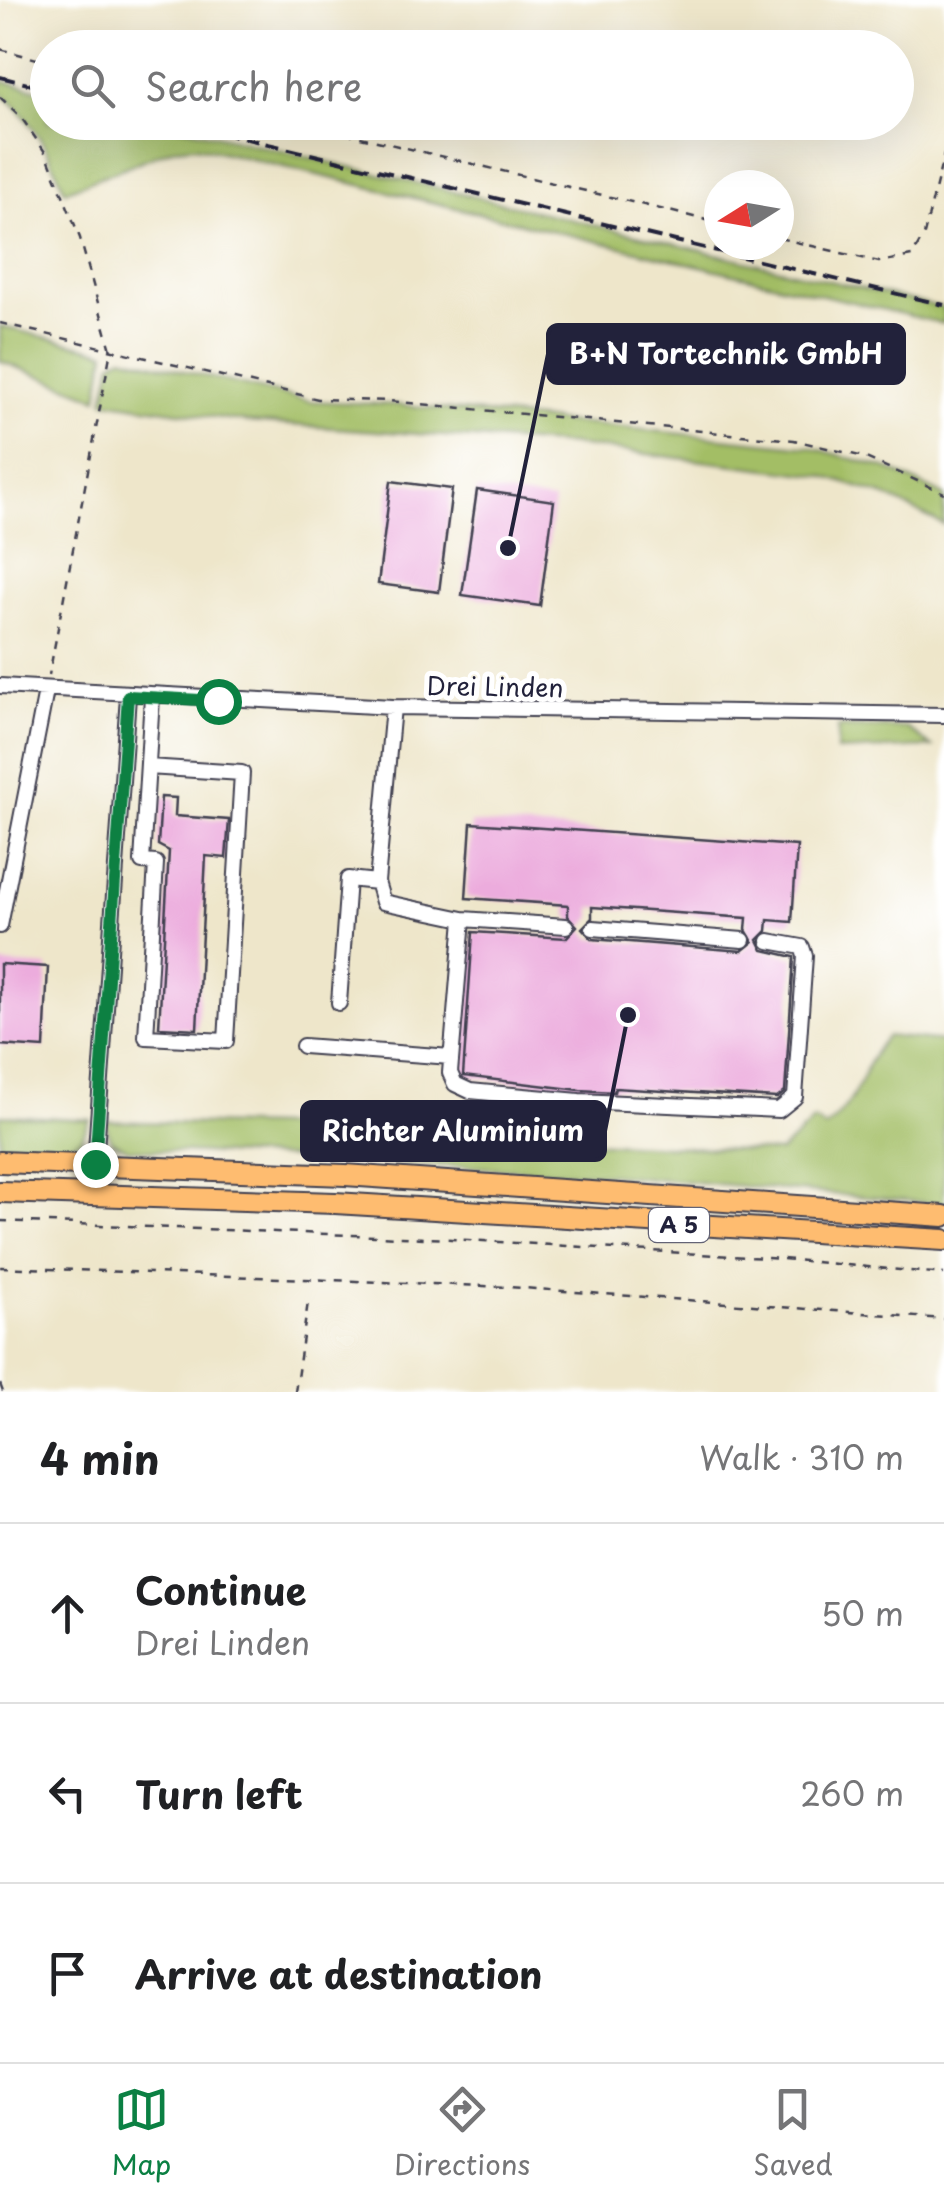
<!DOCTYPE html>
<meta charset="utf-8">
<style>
body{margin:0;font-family:"Playpen Sans",sans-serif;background:#f6f6f6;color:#202124}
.compass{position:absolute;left:704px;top:170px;width:90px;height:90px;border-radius:50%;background:#fff;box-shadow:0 10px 40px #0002;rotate:259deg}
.stop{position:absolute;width:30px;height:30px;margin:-22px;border:8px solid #0b8043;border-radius:50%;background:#fff}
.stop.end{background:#0b8043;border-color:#fff;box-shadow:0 2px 10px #0008}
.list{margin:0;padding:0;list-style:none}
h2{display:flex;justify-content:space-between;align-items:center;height:130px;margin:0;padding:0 40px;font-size:42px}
h2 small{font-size:32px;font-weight:400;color:#757577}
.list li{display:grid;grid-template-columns:65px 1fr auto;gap:30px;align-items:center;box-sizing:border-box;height:180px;padding:0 40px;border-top:2px solid #e0e0e0}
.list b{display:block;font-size:38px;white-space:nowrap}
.list p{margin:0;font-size:32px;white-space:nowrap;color:#757577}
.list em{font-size:32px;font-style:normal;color:#757577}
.icon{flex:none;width:55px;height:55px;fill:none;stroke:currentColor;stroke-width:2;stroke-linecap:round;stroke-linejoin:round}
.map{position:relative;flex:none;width:944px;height:1392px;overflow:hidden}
.search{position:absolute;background:#fff;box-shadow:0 10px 40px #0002;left:30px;right:30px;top:30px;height:110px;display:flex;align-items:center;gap:25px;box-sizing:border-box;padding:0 35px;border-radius:55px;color:#757577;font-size:38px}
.sheet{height:670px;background:#fff}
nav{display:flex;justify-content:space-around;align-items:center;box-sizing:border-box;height:140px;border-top:2px solid #e0e0e0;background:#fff;font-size:28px;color:#757577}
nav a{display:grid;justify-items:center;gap:5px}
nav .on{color:#0b8043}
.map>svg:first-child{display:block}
.green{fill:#a3be65;stroke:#627050;stroke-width:2.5}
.building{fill:#ecacdd;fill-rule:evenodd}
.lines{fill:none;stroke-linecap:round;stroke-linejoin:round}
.minor-casing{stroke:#413f50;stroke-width:18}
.highway-casing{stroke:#413f50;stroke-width:24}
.path{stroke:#413f50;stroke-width:2.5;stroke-dasharray:8 8;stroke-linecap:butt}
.minor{stroke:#fff;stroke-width:14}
.highway{stroke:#febc70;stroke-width:20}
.rail{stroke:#22223b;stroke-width:4;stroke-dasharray:15 8;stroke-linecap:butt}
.route{stroke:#0b8043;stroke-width:12}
.labels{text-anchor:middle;stroke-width:10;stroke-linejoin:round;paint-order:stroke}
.shield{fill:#fff;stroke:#646476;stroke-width:2.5}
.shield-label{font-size:22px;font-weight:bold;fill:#22223b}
.street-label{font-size:25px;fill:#22223b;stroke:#fff}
.leader{fill:none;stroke:#22223b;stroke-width:4}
.callout-dot{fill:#22223b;stroke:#fff;stroke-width:4}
.callout{fill:#22223b;stroke:#22223b;stroke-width:4}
.callout-label{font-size:28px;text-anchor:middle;font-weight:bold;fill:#fff}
</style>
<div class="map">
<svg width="944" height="1392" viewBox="0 0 944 1392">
<rect width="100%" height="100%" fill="#fff"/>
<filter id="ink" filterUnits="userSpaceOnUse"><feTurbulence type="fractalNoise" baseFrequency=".01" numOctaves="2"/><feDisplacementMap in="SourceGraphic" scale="20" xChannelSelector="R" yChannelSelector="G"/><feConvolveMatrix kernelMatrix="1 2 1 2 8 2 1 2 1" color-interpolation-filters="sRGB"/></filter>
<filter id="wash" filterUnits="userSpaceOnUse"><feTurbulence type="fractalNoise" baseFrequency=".0048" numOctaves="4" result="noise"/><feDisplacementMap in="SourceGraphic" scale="40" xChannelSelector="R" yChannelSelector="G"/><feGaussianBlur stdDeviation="2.25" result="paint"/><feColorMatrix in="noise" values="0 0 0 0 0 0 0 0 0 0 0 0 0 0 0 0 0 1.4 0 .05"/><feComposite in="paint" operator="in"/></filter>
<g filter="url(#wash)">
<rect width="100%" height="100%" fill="#eee6ca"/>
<!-- green -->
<path class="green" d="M 0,80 L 47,92 L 48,122 L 165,123 L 944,308 L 944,324 L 196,146 L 174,148 L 65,191 C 50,155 33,117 0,93 Z
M 0,326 L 106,352 L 98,398 L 0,361 Z
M 122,356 L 309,401 L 401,405 L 810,447 L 889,469 L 937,492 L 944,496 L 944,525 L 885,496 L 823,476 L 574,445 L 248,422 L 104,401 L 112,363 Z
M 838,727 L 907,728 L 932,747 L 837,751 Z
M 887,1036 L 944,1042 L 944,1204 L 616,1175 L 129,1149 L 112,1142 L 104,1121 L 285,1126 L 780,1152 L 814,1120 L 825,1128 C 865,1096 861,1063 887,1036 Z
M 0,1115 L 90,1120 L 81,1140 L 68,1145 L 0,1145 Z"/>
<g id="blocks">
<!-- building -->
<path class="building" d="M 391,481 L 452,489 L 439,592 L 378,584 Z
M 477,490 L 554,501 L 540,606 L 462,595 Z
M 161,797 L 176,798 L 175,816 L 229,820 L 226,858 L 206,856 L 197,1029 L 159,1027 L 169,851 L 158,845 Z
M 471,823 L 797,846 L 792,922 L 768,920 L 767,931 L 758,940 L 763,950 L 794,957 L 785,1092 L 777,1098 L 615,1088 L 614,1092 L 580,1090 L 463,1076 L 473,932 L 566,938 L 577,926 L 568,916 L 568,905 L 466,898 ZM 592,907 L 747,918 L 746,930 L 753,942 L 742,951 L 592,939 L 582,928 L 592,918 Z
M 0,964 L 48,967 L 44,1048 L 0,1045 Z"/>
</g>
</g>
<g filter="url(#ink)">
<use href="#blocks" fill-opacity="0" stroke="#413f50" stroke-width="2.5"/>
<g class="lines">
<!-- minor casing -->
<g class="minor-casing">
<path id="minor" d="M 0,686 L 393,707 L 944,715
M 393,707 L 377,882 L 383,902 L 463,919 L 566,926
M 148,767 L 242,773 L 226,1041 L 146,1037 L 156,863 L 142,862 L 152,697
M 463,919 L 450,1073 L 455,1084 L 470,1091 L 579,1101 L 779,1110 L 795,1097 L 805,956 L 802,947 L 769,941
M 0,926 L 46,691
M 593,928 L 743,940
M 339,1003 L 348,879 L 377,882
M 303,1046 L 451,1057
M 95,1164 L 128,696"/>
</g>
<!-- highway casing -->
<g class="highway-casing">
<path id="highway" d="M 0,1162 L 345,1175 L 944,1216
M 0,1192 L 335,1203 L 944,1240"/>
</g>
<!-- path -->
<path class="path" d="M 0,49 L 48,62
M 0,97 L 21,117 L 47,155 L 80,238 L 111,350 L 49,675
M 298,122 L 719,223
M 779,238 L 879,262 L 912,256 L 924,235 L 944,154
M 0,323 L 318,399 L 389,401 L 794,440 L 864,457 L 944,493
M 0,1221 L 451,1239 L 782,1259 L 944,1274
M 0,1267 L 509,1287 L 944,1319
M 0,1384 L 3,1392
M 295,1392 L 308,1302"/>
<!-- minor -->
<use href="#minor" class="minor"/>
<!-- highway -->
<use href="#highway" class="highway"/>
<!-- rail -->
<path class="rail" d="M 0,77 L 48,89
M 176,122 L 944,305"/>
</g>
</g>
<g class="lines" filter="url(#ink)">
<!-- route -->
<path class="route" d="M 95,1164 L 128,696 L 218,701"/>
</g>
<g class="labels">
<!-- shield labels -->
<rect class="shield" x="649" y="1208" width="60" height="34" rx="8"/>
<g class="shield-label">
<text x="679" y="1233">A 5</text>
</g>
<!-- street labels -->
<g class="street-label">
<text transform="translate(495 687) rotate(1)" y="9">Drei Linden</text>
</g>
</g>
<!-- callouts -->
<path class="leader" d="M508 548L548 354M628 1015L605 1131"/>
<g class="callout-dot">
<circle cx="508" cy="548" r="10"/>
<circle cx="628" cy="1015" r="10"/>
</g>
<g class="callout">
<rect x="548" y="325" width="356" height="58" rx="10"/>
<rect x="302" y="1102" width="303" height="58" rx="10"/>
</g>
<g class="callout-label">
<text x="726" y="364">B+N Tortechnik GmbH</text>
<text x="453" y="1141">Richter Aluminium</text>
</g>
</svg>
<svg class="compass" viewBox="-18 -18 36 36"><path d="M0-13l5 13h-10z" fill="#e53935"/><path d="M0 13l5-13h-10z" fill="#757577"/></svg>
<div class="stop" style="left:218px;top:701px"></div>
<div class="stop end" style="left:95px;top:1164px"></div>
<div class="search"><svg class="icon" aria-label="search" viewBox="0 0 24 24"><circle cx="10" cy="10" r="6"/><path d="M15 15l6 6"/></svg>Search here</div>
</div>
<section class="sheet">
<h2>4 min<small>Walk · 310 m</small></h2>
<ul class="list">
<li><svg class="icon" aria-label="ahead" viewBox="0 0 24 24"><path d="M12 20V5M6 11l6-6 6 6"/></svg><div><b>Continue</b><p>Drei Linden</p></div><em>50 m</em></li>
<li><svg class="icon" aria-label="left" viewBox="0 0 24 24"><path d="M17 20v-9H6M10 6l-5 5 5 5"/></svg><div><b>Turn left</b></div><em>260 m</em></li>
<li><svg class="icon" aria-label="arrive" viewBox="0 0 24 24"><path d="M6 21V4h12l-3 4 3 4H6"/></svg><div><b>Arrive at destination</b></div></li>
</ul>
</section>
<nav>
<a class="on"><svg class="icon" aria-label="map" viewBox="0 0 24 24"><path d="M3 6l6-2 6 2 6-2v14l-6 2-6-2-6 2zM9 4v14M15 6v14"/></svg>Map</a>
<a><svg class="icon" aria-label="directions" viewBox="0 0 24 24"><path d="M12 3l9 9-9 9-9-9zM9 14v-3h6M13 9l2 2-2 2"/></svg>Directions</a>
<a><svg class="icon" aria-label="saved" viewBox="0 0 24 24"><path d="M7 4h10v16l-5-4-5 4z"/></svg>Saved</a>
</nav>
